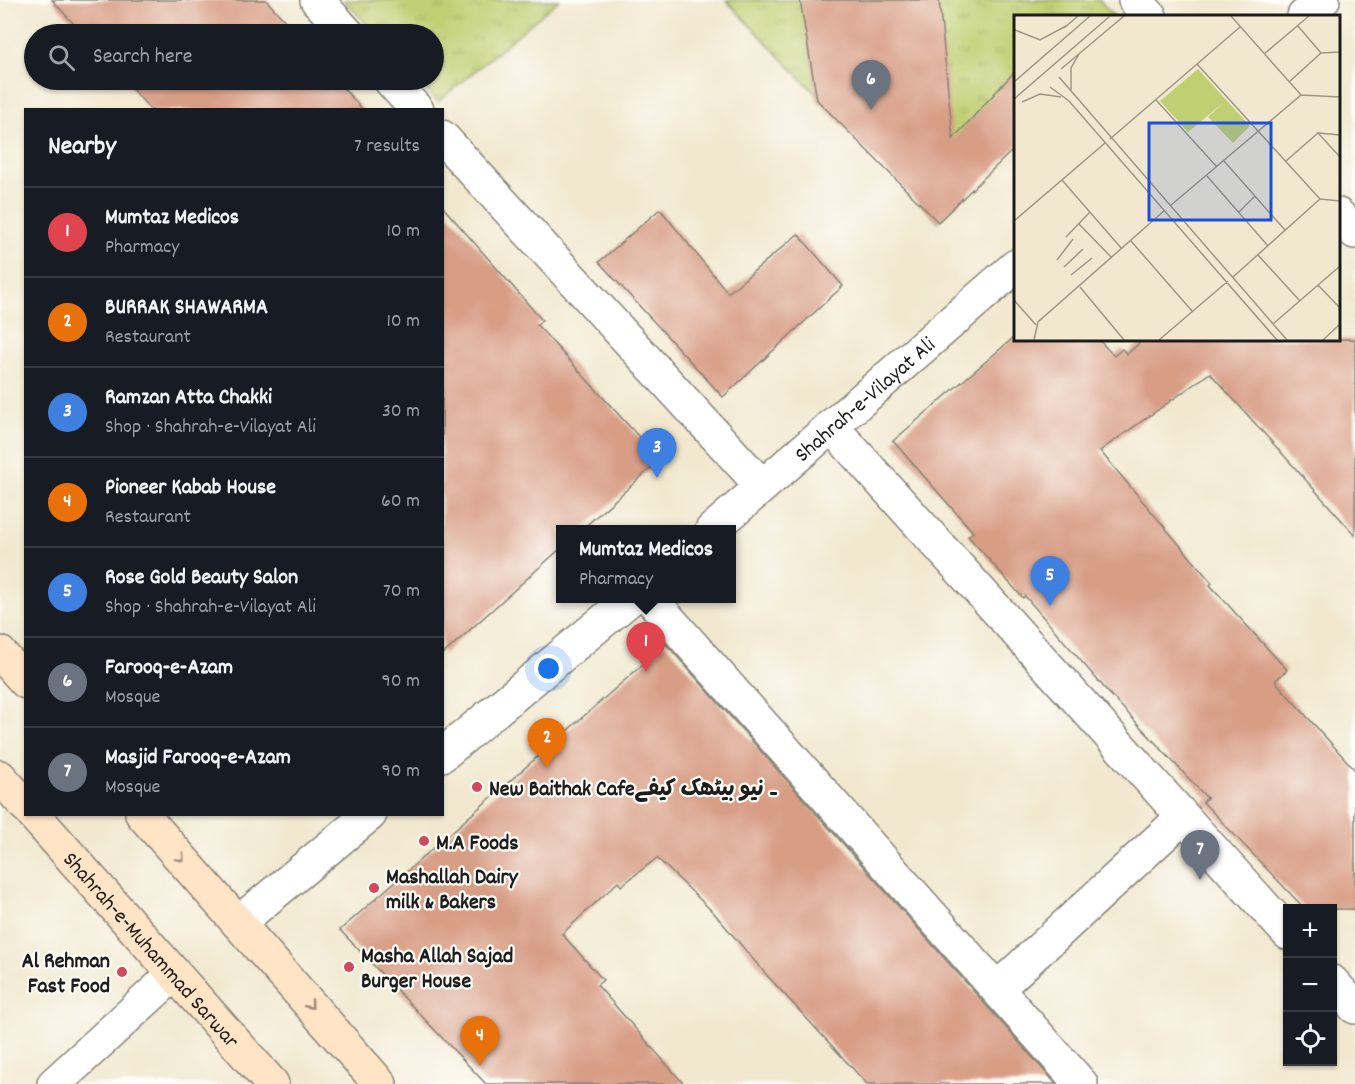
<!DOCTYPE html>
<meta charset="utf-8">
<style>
body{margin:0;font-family:Dekko,"Playpen Sans Arabic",sans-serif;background:#242831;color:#f1f3f6}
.controls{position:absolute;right:18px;bottom:18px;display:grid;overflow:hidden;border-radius:0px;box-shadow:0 2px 4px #0004}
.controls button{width:54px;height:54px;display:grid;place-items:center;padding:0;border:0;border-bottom:2px solid #363941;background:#171b24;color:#f1f3f6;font:30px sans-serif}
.you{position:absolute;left:549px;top:669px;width:21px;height:21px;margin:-15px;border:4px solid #fff;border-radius:50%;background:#1a73e8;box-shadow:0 0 0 9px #1a73e833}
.badge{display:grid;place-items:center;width:39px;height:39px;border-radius:50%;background:#0b8043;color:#fff;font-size:20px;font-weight:700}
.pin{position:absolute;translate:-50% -50px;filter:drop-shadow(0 2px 3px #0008)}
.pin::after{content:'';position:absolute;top:32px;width:21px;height:18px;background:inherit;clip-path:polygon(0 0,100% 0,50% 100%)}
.popup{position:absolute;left:556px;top:525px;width:180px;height:78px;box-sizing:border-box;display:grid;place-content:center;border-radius:0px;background:#171b24;filter:drop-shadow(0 2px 4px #0005);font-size:20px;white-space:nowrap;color:#9ea1a6}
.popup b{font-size:22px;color:#f1f3f6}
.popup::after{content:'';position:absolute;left:50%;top:100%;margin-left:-12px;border:12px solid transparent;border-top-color:#171b24}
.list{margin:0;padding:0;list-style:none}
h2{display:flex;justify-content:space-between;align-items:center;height:78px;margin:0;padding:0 24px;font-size:26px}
h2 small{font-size:20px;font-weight:400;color:#9ea1a6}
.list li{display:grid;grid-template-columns:39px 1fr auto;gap:18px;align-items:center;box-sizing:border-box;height:90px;padding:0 24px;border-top:2px solid #363941}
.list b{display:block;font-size:22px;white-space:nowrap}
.list p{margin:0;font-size:20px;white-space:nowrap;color:#9ea1a6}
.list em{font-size:20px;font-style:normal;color:#9ea1a6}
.icon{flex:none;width:33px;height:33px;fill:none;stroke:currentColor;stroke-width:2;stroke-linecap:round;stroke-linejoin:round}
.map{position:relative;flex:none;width:1355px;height:1084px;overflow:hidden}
.search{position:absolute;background:#171b24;box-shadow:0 2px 4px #0004;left:24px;top:24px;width:420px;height:66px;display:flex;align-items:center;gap:15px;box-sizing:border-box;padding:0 21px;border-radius:33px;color:#9ea1a6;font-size:22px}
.panel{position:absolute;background:#171b24;box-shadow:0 2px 4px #0004;left:24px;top:108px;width:420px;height:708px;border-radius:0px}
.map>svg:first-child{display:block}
.grass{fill:url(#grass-tufts);stroke:#6e7647;stroke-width:1.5}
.building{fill:#d89d85}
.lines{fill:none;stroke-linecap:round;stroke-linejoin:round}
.minor-casing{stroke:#868276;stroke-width:36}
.tertiary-casing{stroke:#868276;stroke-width:36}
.secondary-casing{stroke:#868276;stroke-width:36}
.minor{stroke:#fff;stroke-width:33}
.tertiary{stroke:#fff;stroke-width:33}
.secondary{stroke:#ffe4c6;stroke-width:33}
.oneway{stroke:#998a7a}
.poi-dot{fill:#d1495b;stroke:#fdfcf7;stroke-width:2}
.labels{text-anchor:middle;stroke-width:4.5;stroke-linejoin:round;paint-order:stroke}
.street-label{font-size:22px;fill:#1c1c1c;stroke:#fdfcf7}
.poi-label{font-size:22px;font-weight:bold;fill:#1c1c1c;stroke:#fdfcf7;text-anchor:start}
.inset-road{fill:none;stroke:#9c9687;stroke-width:1.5}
.view{fill:#1d4ed8;fill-opacity:0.15;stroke:#1d4ed8;stroke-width:3}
.inset-edge{fill:none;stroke:#1c1c1c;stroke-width:3}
</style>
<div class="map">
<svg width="1355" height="1084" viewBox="0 0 1355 1084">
<defs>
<pattern id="grass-tufts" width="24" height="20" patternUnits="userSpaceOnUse" patternTransform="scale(1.5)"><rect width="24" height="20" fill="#c0cf72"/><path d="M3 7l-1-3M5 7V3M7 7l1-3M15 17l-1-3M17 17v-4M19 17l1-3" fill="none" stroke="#a4b162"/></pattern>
</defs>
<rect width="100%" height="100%" fill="#fdfcf7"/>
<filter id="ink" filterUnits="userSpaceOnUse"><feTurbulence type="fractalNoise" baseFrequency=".0167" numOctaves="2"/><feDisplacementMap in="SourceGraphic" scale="12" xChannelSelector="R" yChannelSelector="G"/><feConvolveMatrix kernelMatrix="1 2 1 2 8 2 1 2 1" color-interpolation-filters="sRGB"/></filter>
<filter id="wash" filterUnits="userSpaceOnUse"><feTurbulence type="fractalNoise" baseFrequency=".008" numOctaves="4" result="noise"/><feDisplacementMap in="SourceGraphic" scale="24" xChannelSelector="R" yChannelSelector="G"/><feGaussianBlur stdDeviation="1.35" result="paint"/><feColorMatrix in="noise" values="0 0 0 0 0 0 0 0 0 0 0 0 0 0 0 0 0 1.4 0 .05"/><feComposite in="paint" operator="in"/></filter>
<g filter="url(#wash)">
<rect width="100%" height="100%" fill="#f1e8cf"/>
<!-- grass -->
<path class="grass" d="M 344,0 L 559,0 L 438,102 L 417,80 L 434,80 L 434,34 L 376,34 Z
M 726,0 L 1099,0 L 1114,16 L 1016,16 L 1016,145 L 938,222 Z"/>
<g id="blocks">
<!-- building -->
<path class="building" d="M 52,0 L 266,0 L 297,34 L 83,34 Z
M 800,0 L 939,0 L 953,139 L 1016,70 L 1016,147 L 938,222 L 817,100 Z
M 124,80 L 336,80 L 363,110 L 151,110 Z
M 442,206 L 542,320 L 537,325 L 660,460 L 581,530 L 561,530 L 561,548 L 442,655 Z
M 660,209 L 728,293 L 798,234 L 843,286 L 723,397 L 599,262 Z
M 1012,339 L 1098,339 L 1114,356 L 1122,349 L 1127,354 L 1144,339 L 1355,339 L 1355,535 L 1210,373 L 1100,451 L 1212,583 L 1210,585 L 1287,670 L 1275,681 L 1355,770 L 1355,909 L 1305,909 L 1203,802 L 1207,798 L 1107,691 L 1025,596 L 1023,598 L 968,536 L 973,532 L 893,441 Z
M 666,644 L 1056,1084 L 867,1084 L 763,971 L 714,913 L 657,858 L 621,886 L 618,882 L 562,934 L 603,980 L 597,985 L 684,1084 L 486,1084 L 340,930 Z"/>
</g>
</g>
<g filter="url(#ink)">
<use href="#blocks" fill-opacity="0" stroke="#868276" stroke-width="1.5"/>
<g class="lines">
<!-- minor casing -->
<g class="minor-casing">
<path id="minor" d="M 317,0 L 348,34
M 1135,0 L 1150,16
M 390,80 L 417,110
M 442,137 L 762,486
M 1338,215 L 1355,232
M 831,426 L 1288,933
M 650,598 L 1081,1084
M 1332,982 L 1355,1007
M 998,988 L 1182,818"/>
</g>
<!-- tertiary casing -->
<g class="tertiary-casing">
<g id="tertiary">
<path d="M 1304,16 L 1323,0"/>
<path id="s1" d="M 712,530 L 1016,266"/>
<path d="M 442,755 L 631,598"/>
<path d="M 238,923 L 370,814"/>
<path d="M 54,1084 L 174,974"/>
</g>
</g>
<!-- secondary casing -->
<g class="secondary-casing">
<g id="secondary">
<path d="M 0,653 L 26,682"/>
<path d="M 0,777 L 26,806"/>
<path id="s2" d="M 33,814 L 272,1084"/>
<path d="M 142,814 L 380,1084"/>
</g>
</g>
<!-- minor -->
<use href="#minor" class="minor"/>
<!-- tertiary -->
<use href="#tertiary" class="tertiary"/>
<!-- secondary -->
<use href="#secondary" class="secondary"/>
</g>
<!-- one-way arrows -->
<defs><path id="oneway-chevron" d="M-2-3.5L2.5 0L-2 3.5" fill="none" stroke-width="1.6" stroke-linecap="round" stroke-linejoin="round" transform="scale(1.5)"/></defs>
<g class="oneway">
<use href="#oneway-chevron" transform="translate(181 858) rotate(49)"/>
<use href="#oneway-chevron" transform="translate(310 1005) rotate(49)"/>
</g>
</g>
<!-- markers -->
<g class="poi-dot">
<circle cx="477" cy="787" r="6"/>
<circle cx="424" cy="841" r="6"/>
<circle cx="374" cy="888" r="6"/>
<circle cx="349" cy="967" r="6"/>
<circle cx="122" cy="972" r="6"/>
</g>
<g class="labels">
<!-- street labels -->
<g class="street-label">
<text dy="8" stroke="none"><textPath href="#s1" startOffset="201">Shahrah-e-Vilayat Ali</textPath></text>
<text dy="8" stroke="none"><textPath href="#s2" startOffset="180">Shahrah-e-Muhammad Sarwar</textPath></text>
</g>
<!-- poi labels -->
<g class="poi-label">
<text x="489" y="795">New Baithak Cafe۔ نیو بیٹھک کیفے</text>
<text x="436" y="849">M.A Foods</text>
<text x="386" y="883">Mashallah Dairy<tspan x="386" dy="25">milk &amp; Bakers</tspan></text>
<text x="361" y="962">Masha Allah Sajad<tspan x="361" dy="25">Burger House</tspan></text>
<text x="110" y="967" text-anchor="end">Al Rehman<tspan x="110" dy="25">Fast Food</tspan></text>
</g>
</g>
<!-- overview -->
<g transform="translate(1014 15)">
<rect width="326" height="326" fill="#f1e8cf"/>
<path d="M 184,54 L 236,111 L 219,128 L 194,102 L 209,88 L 174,117 L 146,86 Z" fill="#c0cf72"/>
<path class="inset-road" d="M 217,1 L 287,80M 284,11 L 307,38M 50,13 L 64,1M 1,15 L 26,25 L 52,11M 250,39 L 295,1M 183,49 L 306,184M 47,54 L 110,1M 45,62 L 273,325M 0,67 L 76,1M 275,67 L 307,38 L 326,37M 36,72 L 55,86 L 263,325M 57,76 L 57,53 L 65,39M 0,84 L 96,1M 142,85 L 203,152M 8,87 L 26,79 L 47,82M 326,120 L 304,118 L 326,142M 96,124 L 226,12M 210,146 L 271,215M 272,146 L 304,118M 193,161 L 254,231M 48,165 L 108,234M 156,191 L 287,80 L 326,82M 225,197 L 241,181M 0,206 L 91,128M 65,209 L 98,243M 52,222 L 76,197M 117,226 L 178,296M 244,240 L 286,286M 43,245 L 59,224M 50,252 L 69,234M 57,260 L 78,243M 219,262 L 306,184 L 326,186M 304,270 L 326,293M 66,272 L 110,325M 0,285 L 22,310M 259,309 L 326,251M 20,325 L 24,307 L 151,195M 145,325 L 214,266M 309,325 L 326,309"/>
<path class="view" d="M 135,108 L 257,108 L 257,205 L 135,205 Z"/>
<rect width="326" height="326" class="inset-edge"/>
</g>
</svg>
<div class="controls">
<button>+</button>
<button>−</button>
<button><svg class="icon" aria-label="locate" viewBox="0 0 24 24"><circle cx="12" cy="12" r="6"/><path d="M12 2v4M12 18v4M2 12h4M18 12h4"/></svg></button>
</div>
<div class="you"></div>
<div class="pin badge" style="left:646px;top:672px;background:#e0444e">1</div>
<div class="popup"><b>Mumtaz Medicos</b>Pharmacy</div>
<div class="pin badge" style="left:547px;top:768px;background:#e8710a">2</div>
<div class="pin badge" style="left:657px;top:478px;background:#3f7fe0">3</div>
<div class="pin badge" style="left:480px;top:1066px;background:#e8710a">4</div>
<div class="pin badge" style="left:1050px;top:606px;background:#3f7fe0">5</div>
<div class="pin badge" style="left:871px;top:110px;background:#6b7280">6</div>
<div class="pin badge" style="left:1200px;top:880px;background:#6b7280">7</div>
<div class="search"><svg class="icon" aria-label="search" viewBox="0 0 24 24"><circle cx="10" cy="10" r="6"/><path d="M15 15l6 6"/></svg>Search here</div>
<section class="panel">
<h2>Nearby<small>7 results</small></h2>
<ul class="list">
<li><span class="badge" style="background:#e0444e">1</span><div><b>Mumtaz Medicos</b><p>Pharmacy</p></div><em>10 m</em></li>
<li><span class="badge" style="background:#e8710a">2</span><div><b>BURRAK SHAWARMA</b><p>Restaurant</p></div><em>10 m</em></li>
<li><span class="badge" style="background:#3f7fe0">3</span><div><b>Ramzan Atta Chakki</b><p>Shop · Shahrah-e-Vilayat Ali</p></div><em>30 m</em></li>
<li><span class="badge" style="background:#e8710a">4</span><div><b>Pioneer Kabab House</b><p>Restaurant</p></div><em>60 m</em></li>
<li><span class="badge" style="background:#3f7fe0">5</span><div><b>Rose Gold Beauty Salon</b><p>Shop · Shahrah-e-Vilayat Ali</p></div><em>70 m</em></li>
<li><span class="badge" style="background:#6b7280">6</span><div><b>Farooq-e-Azam</b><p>Mosque</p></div><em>90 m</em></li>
<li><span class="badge" style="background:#6b7280">7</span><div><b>Masjid Farooq-e-Azam</b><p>Mosque</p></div><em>90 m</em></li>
</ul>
</section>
</div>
